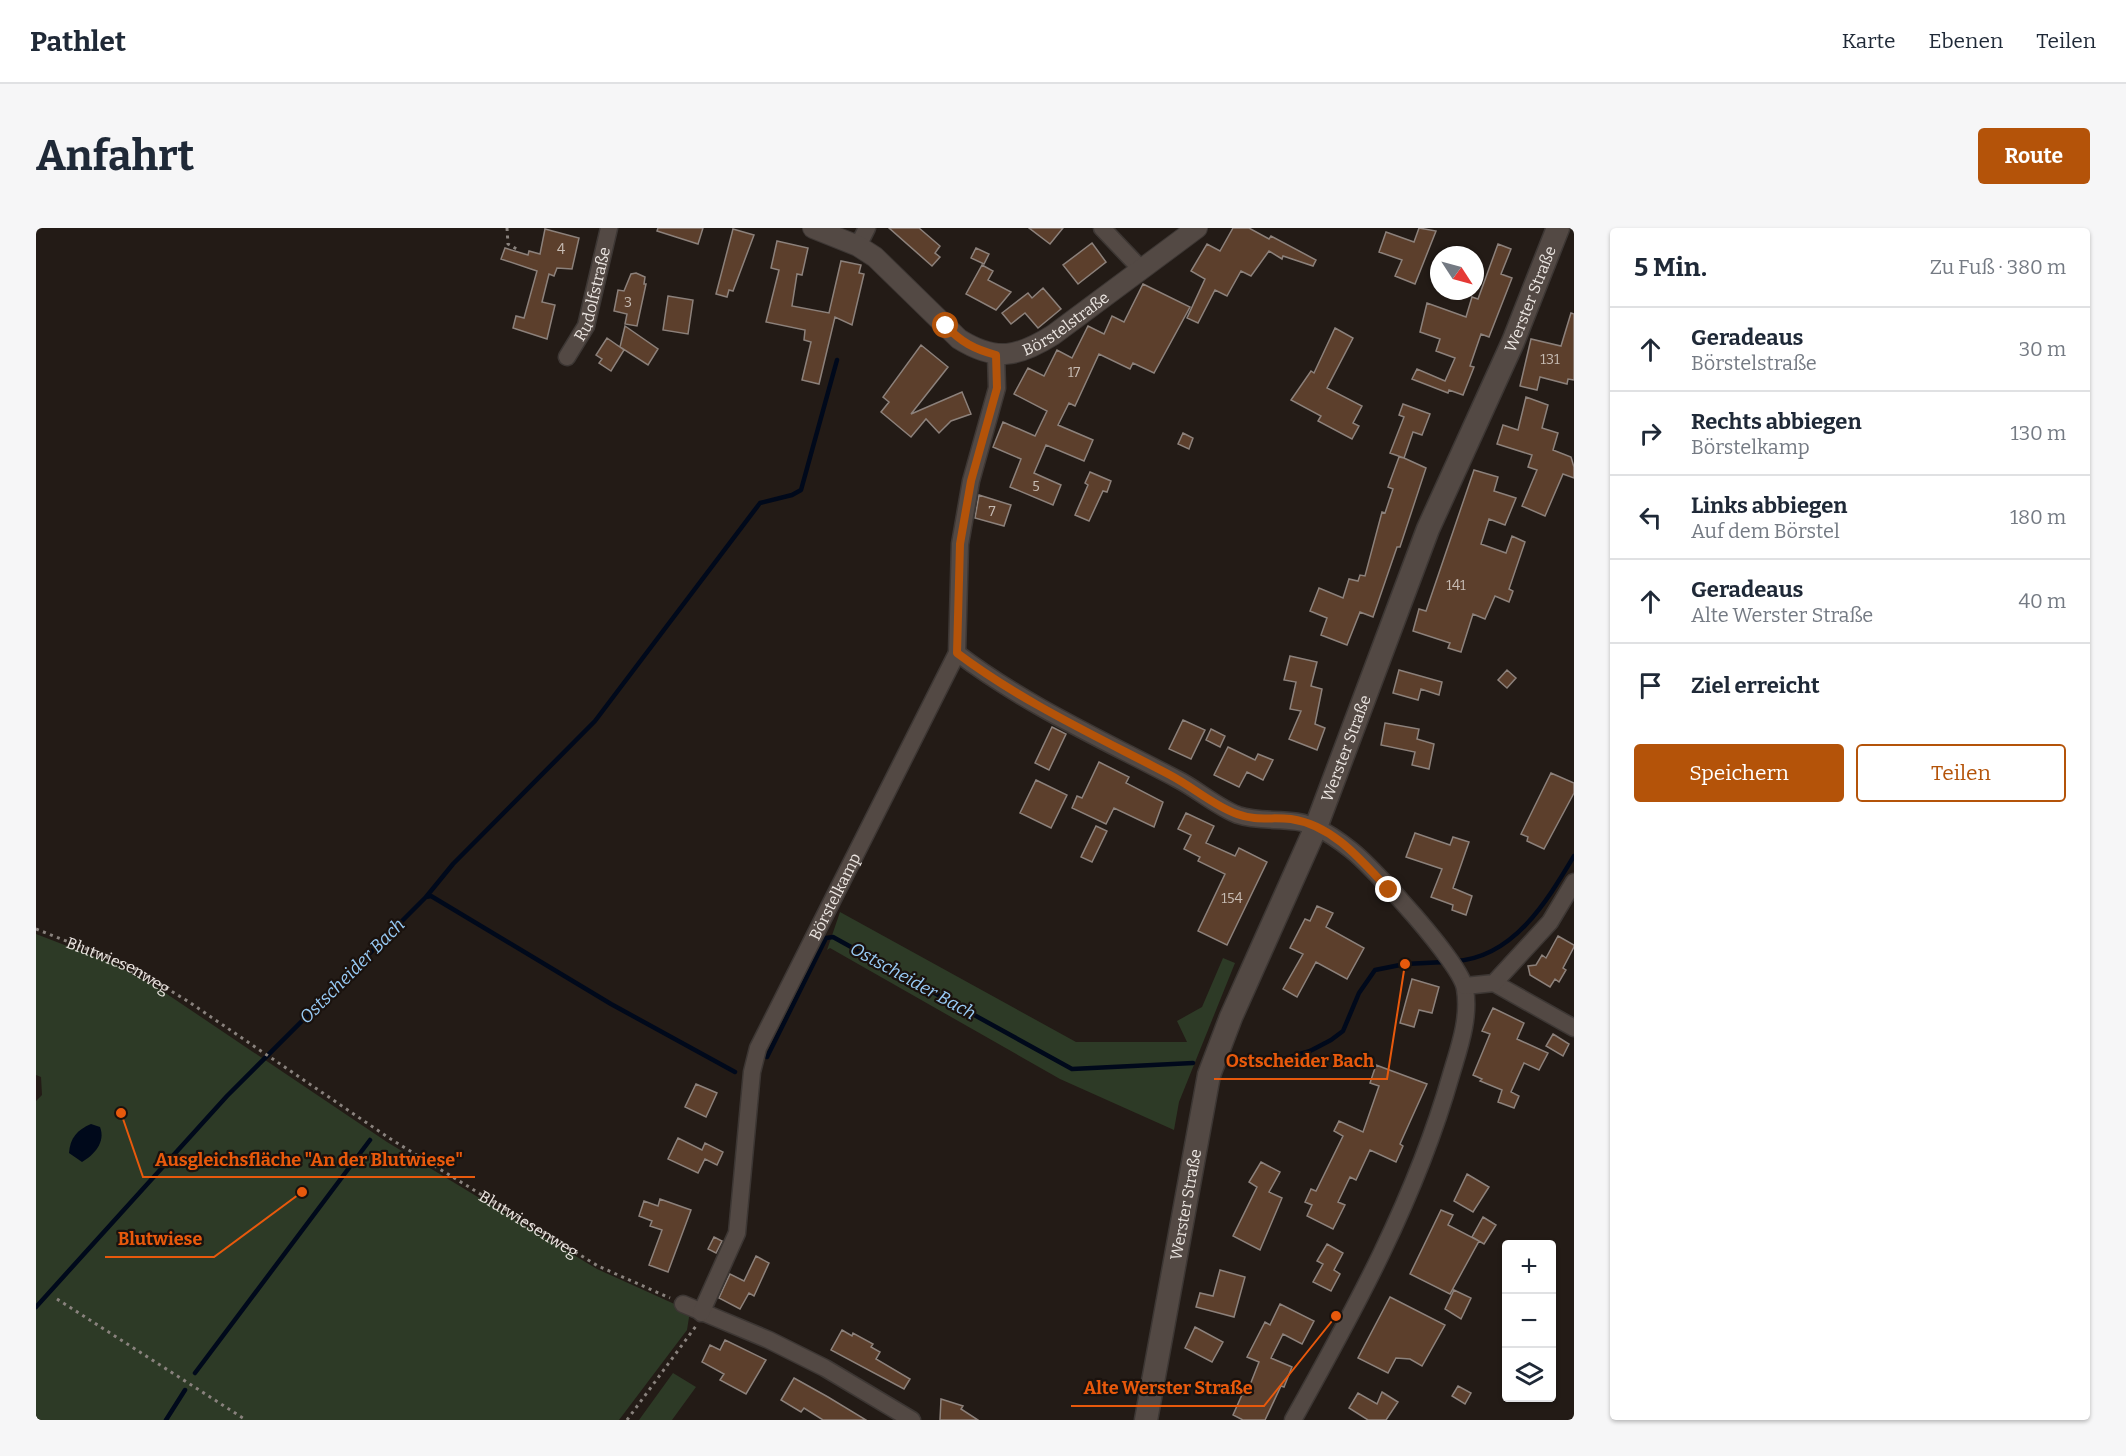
<!DOCTYPE html>
<html lang="de">
<meta charset="utf-8">
<style>
body{margin:0;font-family:Bitter,serif;background:#f6f6f7;color:#1f2937}
.controls{position:absolute;right:18px;bottom:18px;display:grid;overflow:hidden;border-radius:6px;box-shadow:0 2px 4px #0004}
.controls button{width:54px;height:54px;display:grid;place-items:center;padding:0;border:0;border-bottom:2px solid #e0e1e3;background:#fff;color:#1f2937;font:30px sans-serif}
.compass{position:absolute;left:1394px;top:18px;width:54px;height:54px;border-radius:50%;background:#fff;box-shadow:0 2px 4px #0004;rotate:126deg}
.stop{position:absolute;width:18px;height:18px;margin:-14px;border:4px solid #b45309;border-radius:50%;background:#fff}
.stop.end{background:#b45309;border-color:#fff;box-shadow:0 2px 6px #0008}
.list{margin:0;padding:0;list-style:none}
h2{display:flex;justify-content:space-between;align-items:center;height:78px;margin:0;padding:0 24px;font-size:26px}
h2 small{font-size:20px;font-weight:400;color:#747a83}
.list li{display:grid;grid-template-columns:39px 1fr auto;gap:18px;align-items:center;box-sizing:border-box;height:84px;padding:0 24px;border-top:2px solid #e0e1e3}
.list b{display:block;font-size:22px;white-space:nowrap}
.list p{margin:0;font-size:20px;white-space:nowrap;color:#747a83}
.list em{font-size:20px;font-style:normal;color:#747a83}
.actions{display:flex;gap:12px;padding:18px 24px}
.actions a{flex:1;padding:14px 0;border:2px solid #b45309;border-radius:6px;text-align:center;font-size:21px;color:#b45309}
.actions .main{background:#b45309;color:#fff}
.icon{flex:none;width:33px;height:33px;fill:none;stroke:currentColor;stroke-width:2;stroke-linecap:round;stroke-linejoin:round}
.map{position:relative;flex:none;width:1538px;height:1192px;overflow:hidden;border-radius:6px}
header{display:flex;align-items:center;gap:36px;box-sizing:border-box;height:84px;padding:0 30px;background:#fff;border-bottom:2px solid #e0e1e3}
header strong{font-size:28px}
nav{display:flex;gap:33px;margin-inline-start:auto;font-size:21px}
.intro{display:flex;align-items:center;justify-content:space-between;box-sizing:border-box;height:144px;padding:0 36px}
h1{margin:0;font-size:42px}
.button{padding:15px 27px;border-radius:6px;background:#b45309;color:#fff;font-size:21px;font-weight:700}
main{display:flex;gap:36px;padding:0 36px}
aside{flex:1;background:#fff;border-radius:6px;box-shadow:0 2px 4px #0004}
.map>svg:first-child{display:block}
.green{fill:#2d3a26}
.water{fill:#00091b}
.lines{fill:none;stroke-linecap:round;stroke-linejoin:round}
.stream{stroke:#00091b;stroke-width:4.5}
.building{fill:#5c3f2c;stroke:#8c817b;stroke-width:1.5}
.minor-casing{stroke:#3d3734;stroke-width:19}
.tertiary-casing{stroke:#3d3734;stroke-width:22}
.secondary-casing{stroke:#3d3734;stroke-width:25}
.path{stroke:#89827d;stroke-width:3;stroke-dasharray:3 4.5;stroke-linecap:butt}
.minor{stroke:#534944;stroke-width:16}
.tertiary{stroke:#534944;stroke-width:20}
.secondary{stroke:#534944;stroke-width:22}
.route{stroke:#b45309;stroke-width:8}
.labels{text-anchor:middle;stroke-width:4.5;stroke-linejoin:round;paint-order:stroke}
.number-label{font-size:14px;fill:#c7bcb4}
.street-label{font-size:16px;fill:#ebe5e1;stroke:#1a120e}
.water-label{font-size:18px;font-style:italic;fill:#99ccf7;stroke:#1a120e}
.leader{fill:none;stroke:#e8590c;stroke-width:2}
.callout-dot{fill:#e8590c;stroke:#1a120e;stroke-width:2}
.callout-label{font-size:18px;text-anchor:middle;font-weight:bold;fill:#e8590c;stroke:#1a120e;stroke-width:4.5;stroke-linejoin:round;paint-order:stroke}
</style>
<header>
<strong>Pathlet</strong>
<nav><a>Karte</a><a>Ebenen</a><a>Teilen</a></nav>
</header>
<div class="intro"><h1>Anfahrt</h1><a class="button">Route</a></div>
<main>
<div class="map">
<svg width="1538" height="1192" viewBox="0 0 1538 1192">
<rect width="100%" height="100%" fill="#231b16"/>
<!-- green -->
<path class="green" d="M 804,684 L 1040,814 L 1151,814 L 1141,793 L 1166,779 L 1187,730 L 1199,735 L 1143,874 L 1138,902 L 1024,851 L 794,720 L 791,722 Z
M 0,706 L 78,736 L 119,758 L 351,914 L 561,1041 L 654,1083 L 651,1102 L 583,1192 L 0,1192 L 0,873 L 6,867 L 5,849 L 0,847 Z
M 637,1145 L 660,1159 L 636,1192 L 603,1192 Z"/>
<!-- water -->
<path class="water" d="M 55,896 L 64,899 C 70,914 58,927 46,934 L 33,925 C 34,910 41,902 55,896 Z"/>
<g class="lines">
<!-- stream -->
<path class="stream" d="M 390,669 L 417,636 L 559,493 L 724,275 L 756,267 L 765,262 L 801,132
M 1420,733 C 1478,729 1511,673 1538,628
M 731,829 L 790,710 L 797,709 L 1036,841 L 1157,835
M 1196,835 L 1248,831 L 1274,823 L 1295,812 L 1307,803 L 1323,765 L 1339,742 L 1369,736 L 1409,734
M 0,1079 L 191,868 L 390,669 L 395,668 L 575,776 L 699,844
M 159,1145 L 334,912
M 130,1192 L 149,1162"/>
</g>
<!-- building -->
<path class="building" d="M 622,0 L 667,0 L 662,16 L 621,3 Z
M 853,0 L 883,0 L 904,18 L 899,25 L 904,29 L 896,38 Z
M 993,0 L 1027,0 L 1014,16 Z
M 1197,0 L 1213,0 L 1233,11 L 1235,8 L 1280,32 L 1277,38 L 1247,28 L 1246,31 L 1233,23 L 1215,48 L 1205,43 L 1191,68 L 1179,62 L 1162,95 L 1151,90 L 1169,51 L 1155,43 L 1171,16 L 1184,23 Z
M 1383,0 L 1400,3 L 1379,56 L 1359,48 L 1366,32 L 1343,24 L 1350,4 L 1378,14 Z
M 509,1 L 543,10 L 536,41 L 521,40 L 518,48 L 513,46 L 506,74 L 519,77 L 511,111 L 477,100 L 480,88 L 488,90 L 501,43 L 465,31 L 469,20 L 492,27 L 493,23 L 504,26 Z
M 697,1 L 718,7 L 697,63 L 693,62 L 691,69 L 680,66 Z
M 741,13 L 772,20 L 766,47 L 761,46 L 756,78 L 793,85 L 805,33 L 825,37 L 823,45 L 828,46 L 816,97 L 799,89 L 783,156 L 766,152 L 775,114 L 768,112 L 769,102 L 730,94 L 743,42 L 735,40 Z
M 1056,15 L 1070,34 L 1042,56 L 1027,37 Z
M 1462,16 L 1475,21 L 1465,46 L 1476,50 L 1453,109 L 1445,106 L 1434,138 L 1438,139 L 1427,167 L 1413,162 L 1412,165 L 1376,151 L 1381,141 L 1409,153 L 1419,130 L 1400,123 L 1404,111 L 1384,104 L 1391,75 L 1430,89 L 1436,69 L 1442,71 Z
M 940,20 L 953,26 L 948,36 L 935,30 Z
M 946,37 L 957,43 L 952,52 L 975,64 L 960,82 L 930,66 Z
M 600,45 L 609,49 L 608,56 L 610,56 L 601,98 L 589,96 L 591,86 L 578,83 L 582,62 L 588,63 L 595,46 Z
M 1107,56 L 1154,79 L 1118,145 L 1097,135 L 1094,141 L 1063,126 L 1039,178 L 1033,175 L 1022,197 L 1057,212 L 1048,233 L 1010,217 L 998,245 L 1025,257 L 1017,277 L 974,259 L 985,231 L 957,219 L 967,194 L 999,208 L 1011,183 L 978,166 L 992,140 L 1008,148 L 1021,122 L 1036,130 L 1052,98 L 1068,106 L 1076,88 L 1088,94 Z
M 1007,60 L 1025,81 L 1002,100 L 989,85 L 975,96 L 966,85 L 992,65 L 996,70 Z
M 632,68 L 657,72 L 652,106 L 627,102 Z
M 1535,85 L 1538,86 L 1538,152 L 1532,151 L 1531,156 L 1504,149 L 1501,162 L 1484,158 L 1495,111 L 1525,118 Z
M 589,98 L 622,121 L 612,137 L 584,119 Z
M 1299,100 L 1317,110 L 1291,160 L 1326,178 L 1317,195 L 1323,198 L 1316,211 L 1282,193 L 1285,188 L 1255,172 L 1275,143 L 1278,145 Z
M 571,110 L 588,122 L 575,143 L 563,135 L 566,131 L 560,127 Z
M 885,117 L 912,139 L 875,186 L 926,164 L 935,186 L 915,193 L 903,205 L 890,191 L 875,209 L 845,184 L 853,174 L 847,169 Z
M 1490,169 L 1512,177 L 1506,200 L 1522,205 L 1517,222 L 1535,229 L 1538,239 L 1538,250 L 1527,246 L 1509,288 L 1486,278 L 1501,242 L 1492,239 L 1496,227 L 1461,216 L 1467,197 L 1482,202 Z
M 1367,176 L 1394,186 L 1386,207 L 1377,204 L 1368,230 L 1390,240 L 1364,319 L 1361,319 L 1337,389 L 1324,384 L 1311,417 L 1285,407 L 1291,390 L 1274,383 L 1283,360 L 1307,370 L 1313,351 L 1322,353 L 1324,347 L 1329,348 L 1346,284 L 1349,285 L 1357,261 L 1352,259 L 1363,229 L 1368,230 L 1354,225 L 1368,189 L 1363,187 Z
M 1147,205 L 1157,210 L 1153,221 L 1142,216 Z
M 1438,242 L 1462,249 L 1458,263 L 1480,270 L 1469,297 L 1453,291 L 1445,316 L 1470,325 L 1476,308 L 1489,314 L 1473,361 L 1477,363 L 1473,374 L 1459,368 L 1449,391 L 1437,386 L 1425,424 L 1412,420 L 1414,415 L 1377,403 L 1383,381 L 1390,383 Z
M 1054,244 L 1075,253 L 1071,264 L 1067,263 L 1053,293 L 1039,287 L 1052,257 L 1049,255 Z
M 943,267 L 975,277 L 968,298 L 939,290 Z
M 1254,428 L 1281,434 L 1275,458 L 1286,461 L 1279,496 L 1289,500 L 1281,522 L 1253,511 L 1265,483 L 1254,481 L 1260,454 L 1248,452 Z
M 1363,442 L 1406,454 L 1403,467 L 1385,461 L 1382,472 L 1357,465 Z
M 1471,442 L 1480,450 L 1471,460 L 1462,452 Z
M 1147,492 L 1169,502 L 1155,531 L 1133,521 Z
M 1349,495 L 1383,501 L 1381,511 L 1398,516 L 1393,541 L 1376,537 L 1379,524 L 1345,517 Z
M 1016,499 L 1030,506 L 1013,542 L 999,535 Z
M 1175,501 L 1189,508 L 1184,519 L 1170,512 Z
M 1192,519 L 1219,532 L 1222,526 L 1237,532 L 1227,552 L 1211,544 L 1203,559 L 1178,547 Z
M 1063,534 L 1093,549 L 1090,555 L 1127,574 L 1118,599 L 1078,580 L 1070,596 L 1036,580 L 1041,568 L 1046,570 Z
M 1515,545 L 1538,555 L 1538,565 L 1508,621 L 1491,613 L 1492,609 L 1485,606 Z
M 1000,552 L 1031,567 L 1015,600 L 984,585 Z
M 1150,585 L 1178,598 L 1170,615 L 1199,628 L 1203,620 L 1231,634 L 1191,717 L 1162,703 L 1189,646 L 1162,633 L 1164,629 L 1148,621 L 1155,607 L 1142,601 Z
M 1060,598 L 1071,603 L 1056,634 L 1045,629 Z
M 1379,605 L 1414,617 L 1417,609 L 1433,614 L 1417,660 L 1436,668 L 1430,687 L 1416,682 L 1417,677 L 1395,669 L 1406,641 L 1370,629 Z
M 1281,678 L 1297,685 L 1290,699 L 1328,720 L 1311,751 L 1280,734 L 1261,769 L 1247,761 L 1267,726 L 1254,720 L 1269,691 L 1274,693 Z
M 1522,708 L 1538,717 L 1538,719 L 1527,740 L 1530,742 L 1523,754 L 1519,751 L 1514,759 L 1494,747 L 1492,738 L 1500,737 L 1506,727 L 1510,730 Z
M 1376,751 L 1403,759 L 1396,785 L 1383,782 L 1378,799 L 1364,795 Z
M 1457,780 L 1488,795 L 1481,811 L 1512,825 L 1503,842 L 1488,835 L 1475,864 L 1483,868 L 1478,880 L 1462,874 L 1466,862 L 1444,853 L 1446,851 L 1437,847 L 1454,806 L 1446,803 Z
M 1517,806 L 1533,816 L 1527,828 L 1510,818 Z
M 1340,837 L 1391,856 L 1364,916 L 1367,918 L 1360,934 L 1334,922 L 1320,952 L 1314,949 L 1302,974 L 1309,977 L 1297,1001 L 1271,988 L 1276,977 L 1269,974 L 1275,961 L 1280,963 L 1307,908 L 1298,903 L 1303,893 L 1327,904 L 1343,858 L 1334,855 Z
M 660,856 L 681,865 L 670,889 L 649,879 Z
M 642,910 L 666,922 L 669,915 L 687,924 L 681,937 L 669,931 L 662,945 L 632,931 Z
M 1225,934 L 1244,944 L 1233,964 L 1246,970 L 1224,1022 L 1197,1008 L 1221,959 L 1213,954 Z
M 1431,946 L 1453,959 L 1437,984 L 1418,973 Z
M 624,971 L 655,982 L 632,1044 L 613,1037 L 626,1002 L 614,998 L 616,993 L 603,988 L 608,973 L 622,978 Z
M 1405,982 L 1417,987 L 1412,997 L 1443,1013 L 1414,1066 L 1374,1046 Z
M 1447,989 L 1460,997 L 1448,1016 L 1436,1009 Z
M 678,1009 L 686,1013 L 680,1025 L 672,1021 Z
M 1291,1016 L 1307,1025 L 1298,1042 L 1304,1046 L 1295,1063 L 1277,1054 L 1287,1036 L 1281,1033 Z
M 720,1028 L 733,1035 L 718,1068 L 713,1065 L 704,1081 L 683,1070 L 694,1046 L 708,1053 Z
M 1184,1042 L 1209,1049 L 1198,1089 L 1160,1079 L 1164,1065 L 1177,1068 Z
M 1418,1062 L 1435,1070 L 1425,1091 L 1409,1081 Z
M 1354,1069 L 1409,1097 L 1386,1138 L 1374,1131 L 1360,1130 L 1352,1145 L 1322,1130 Z
M 1244,1076 L 1278,1093 L 1266,1116 L 1247,1106 L 1235,1130 L 1256,1139 L 1248,1159 L 1245,1158 L 1229,1192 L 1207,1192 L 1197,1187 L 1209,1160 L 1212,1162 L 1223,1134 L 1211,1129 L 1229,1094 L 1234,1097 Z
M 1159,1099 L 1187,1114 L 1176,1134 L 1149,1120 Z
M 806,1102 L 816,1108 L 817,1105 L 837,1116 L 835,1119 L 844,1124 L 840,1131 L 874,1151 L 868,1161 L 795,1122 Z
M 689,1112 L 730,1132 L 710,1166 L 684,1152 L 688,1146 L 666,1134 L 674,1117 L 684,1122 Z
M 758,1150 L 792,1169 L 830,1192 L 787,1192 L 768,1180 L 765,1184 L 745,1172 Z
M 1422,1158 L 1435,1165 L 1429,1176 L 1416,1168 Z
M 1346,1164 L 1362,1174 L 1350,1192 L 1332,1192 L 1313,1180 L 1322,1165 L 1341,1176 Z
M 905,1171 L 927,1178 L 925,1181 L 942,1192 L 904,1192 Z"/>
<g class="lines">
<!-- minor casing -->
<g class="minor-casing">
<g id="minor">
<path d="M 1066,0 L 1105,41"/>
<path d="M 822,18 L 831,0"/>
<path id="s2" d="M 531,129 L 550,98 L 573,0"/>
<path d="M 921,425 C 988,476 1067,512 1141,551 C 1161,561 1181,579 1202,587 C 1229,596 1257,587 1283,601 C 1294,606 1305,614 1315,622 C 1337,639 1426,736 1429,761 C 1434,790 1423,820 1415,847 C 1380,970 1319,1081 1257,1192"/>
<path d="M 1458,755 L 1538,800"/>
<path d="M 1429,758 L 1458,755 L 1514,694 L 1538,654"/>
<path d="M 647,1076 L 733,1112 L 789,1140 L 876,1192"/>
<path id="s3" d="M 665,1085 L 701,1005 L 716,844 L 722,820 L 921,425 L 924,316 L 935,253 L 961,160 L 960,127"/>
</g>
</g>
<!-- tertiary casing -->
<g class="tertiary-casing">
<g id="tertiary">
<path id="s4" d="M 777,0 L 822,18 L 839,29 L 923,111 C 960,134 982,129 1017,107 L 1161,0"/>
</g>
</g>
<!-- secondary casing -->
<g class="secondary-casing">
<g id="secondary">
<path id="s5" d="M 1110,1192 L 1173,847 L 1195,789 L 1280,599 L 1392,301 L 1477,114 L 1522,0"/>
</g>
</g>
<!-- path -->
<g class="path">
<path d="M 471,0 L 472,16 L 484,23"/>
<path id="s1" d="M 0,701 L 96,739 L 153,774 L 353,910 L 562,1038 L 634,1070"/>
<path d="M 21,1071 L 210,1192"/>
<path d="M 591,1192 L 660,1098"/>
</g>
<!-- minor -->
<use href="#minor" class="minor"/>
<!-- tertiary -->
<use href="#tertiary" class="tertiary"/>
<!-- secondary -->
<use href="#secondary" class="secondary"/>
</g>
<g class="lines">
<!-- route -->
<path class="route" d="M 910,98 C 925,114 938,121 960,127 L 961,160 L 935,253 L 924,316 L 921,425 C 986,474 1062,509 1134,547 C 1157,559 1178,578 1201,586 C 1219,593 1237,589 1255,591 C 1297,597 1326,633 1353,662"/>
</g>
<g class="labels">
<!-- number labels -->
<g class="number-label">
<text x="525" y="26">4</text>
<text x="592" y="79">3</text>
<text x="1514" y="136">131</text>
<text x="1038" y="149">17</text>
<text x="1000" y="263">5</text>
<text x="956" y="288">7</text>
<text x="1420" y="362">141</text>
<text x="1196" y="675">154</text>
</g>
<!-- street labels -->
<g class="street-label">
<text dy="6" stroke="none"><textPath href="#s2" startOffset="69">Rudolfstraße</textPath></text>
<text dy="6" stroke="none"><textPath href="#s5" startOffset="1191">Werster Straße</textPath></text>
<text dy="6" stroke="none"><textPath href="#s4" startOffset="304">Börstelstraße</textPath></text>
<text dy="6" stroke="none"><textPath href="#s5" startOffset="705">Werster Straße</textPath></text>
<text dy="6" stroke="none"><textPath href="#s3" startOffset="444">Börstelkamp</textPath></text>
<text dy="6" stroke="none"><textPath href="#s1" startOffset="90">Blutwiesenweg</textPath></text>
<text dy="6" stroke="none"><textPath href="#s5" startOffset="219">Werster Straße</textPath></text>
<text dy="6" stroke="none"><textPath href="#s1" startOffset="576">Blutwiesenweg</textPath></text>
</g>
<!-- water labels -->
<g class="water-label">
<text transform="translate(316 743) rotate(-45)" y="6">Ostscheider Bach</text>
<text transform="translate(877 753) rotate(29)" y="6">Ostscheider Bach</text>
</g>
</g>
<!-- callouts -->
<path class="leader" d="M1369 736L1351 851H1178M85 885L107 949H439M266 964L178 1029H69M1300 1088L1228 1178H1035"/>
<g class="callout-dot">
<circle cx="1369" cy="736" r="6"/>
<circle cx="85" cy="885" r="6"/>
<circle cx="266" cy="964" r="6"/>
<circle cx="1300" cy="1088" r="6"/>
</g>
<g class="callout-label">
<text x="1264" y="839">Ostscheider Bach</text>
<text x="273" y="938">Ausgleichsfläche "An der Blutwiese"</text>
<text x="124" y="1017">Blutwiese</text>
<text x="1132" y="1166">Alte Werster Straße</text>
</g>
</svg>
<div class="controls">
<button>+</button>
<button>−</button>
<button><svg class="icon" aria-label="layers" viewBox="0 0 24 24"><path d="M12 4l9 5-9 5-9-5zM3 14l9 5 9-5"/></svg></button>
</div>
<svg class="compass" viewBox="-18 -18 36 36"><path d="M0-13l5 13h-10z" fill="#e53935"/><path d="M0 13l5-13h-10z" fill="#747a83"/></svg>
<div class="stop" style="left:910px;top:98px"></div>
<div class="stop end" style="left:1353px;top:662px"></div>
</div>
<aside>
<h2>5 Min.<small>Zu Fuß · 380 m</small></h2>
<ul class="list">
<li><svg class="icon" aria-label="ahead" viewBox="0 0 24 24"><path d="M12 20V5M6 11l6-6 6 6"/></svg><div><b>Geradeaus</b><p>Börstelstraße</p></div><em>30 m</em></li>
<li><svg class="icon" aria-label="right" viewBox="0 0 24 24"><path d="M7 20v-9h11M14 6l5 5-5 5"/></svg><div><b>Rechts abbiegen</b><p>Börstelkamp</p></div><em>130 m</em></li>
<li><svg class="icon" aria-label="left" viewBox="0 0 24 24"><path d="M17 20v-9H6M10 6l-5 5 5 5"/></svg><div><b>Links abbiegen</b><p>Auf dem Börstel</p></div><em>180 m</em></li>
<li><svg class="icon" aria-label="ahead" viewBox="0 0 24 24"><path d="M12 20V5M6 11l6-6 6 6"/></svg><div><b>Geradeaus</b><p>Alte Werster Straße</p></div><em>40 m</em></li>
<li><svg class="icon" aria-label="arrive" viewBox="0 0 24 24"><path d="M6 21V4h12l-3 4 3 4H6"/></svg><div><b>Ziel erreicht</b></div></li>
</ul>
<div class="actions"><a class="main">Speichern</a><a>Teilen</a></div>
</aside>
</main>
